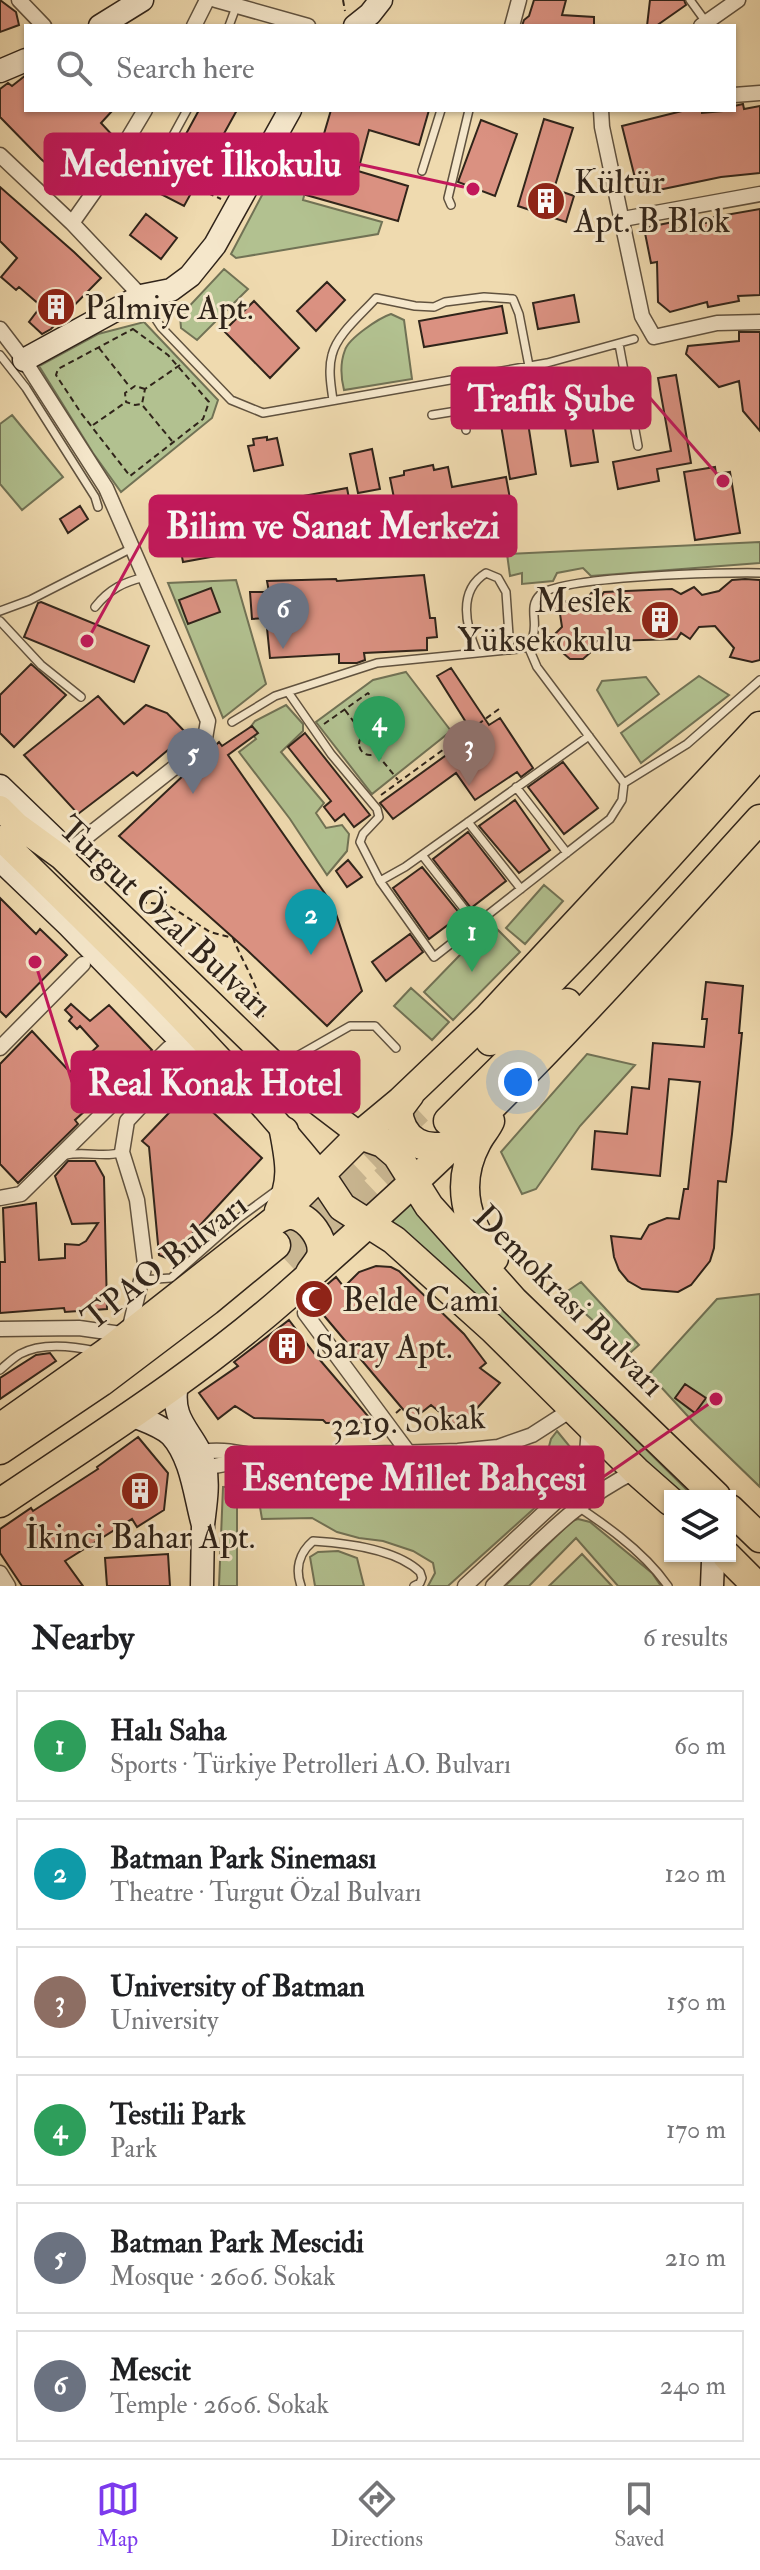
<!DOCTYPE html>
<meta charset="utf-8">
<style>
body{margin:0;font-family:"IM FELL Double Pica",serif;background:#f6f6f6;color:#202124}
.controls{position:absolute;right:24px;bottom:24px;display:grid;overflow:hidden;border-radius:0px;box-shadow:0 2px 6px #0004}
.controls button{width:72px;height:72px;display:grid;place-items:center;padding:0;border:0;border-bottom:2px solid #e0e0e0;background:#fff;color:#202124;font:40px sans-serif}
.you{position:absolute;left:518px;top:1082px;width:28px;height:28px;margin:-20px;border:6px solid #fff;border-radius:50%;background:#1a73e8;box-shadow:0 0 0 12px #1a73e833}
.badge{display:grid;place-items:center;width:52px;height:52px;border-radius:50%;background:#7c3aed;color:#fff;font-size:26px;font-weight:700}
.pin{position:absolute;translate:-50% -66px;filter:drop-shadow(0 2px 4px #0008)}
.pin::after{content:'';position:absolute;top:42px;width:28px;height:24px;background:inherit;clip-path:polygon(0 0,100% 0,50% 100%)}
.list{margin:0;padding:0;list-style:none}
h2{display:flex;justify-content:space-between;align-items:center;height:104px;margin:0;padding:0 32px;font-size:34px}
h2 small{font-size:26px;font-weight:400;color:#757577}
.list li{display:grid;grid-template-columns:52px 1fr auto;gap:24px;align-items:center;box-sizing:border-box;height:112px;margin:0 16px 16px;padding:0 16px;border:2px solid #e0e0e0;border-radius:0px}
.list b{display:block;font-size:30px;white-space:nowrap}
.list p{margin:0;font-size:26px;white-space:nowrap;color:#757577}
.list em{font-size:26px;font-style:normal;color:#757577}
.icon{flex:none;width:44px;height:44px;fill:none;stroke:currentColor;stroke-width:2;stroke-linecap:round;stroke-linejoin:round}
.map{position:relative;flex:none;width:760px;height:1586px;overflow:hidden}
.search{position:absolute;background:#fff;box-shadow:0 2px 6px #0004;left:24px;right:24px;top:24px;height:88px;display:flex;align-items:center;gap:20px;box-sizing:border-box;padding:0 28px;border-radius:0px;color:#757577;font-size:30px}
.sheet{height:872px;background:#fff}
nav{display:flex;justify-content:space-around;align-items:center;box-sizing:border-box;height:112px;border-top:2px solid #e0e0e0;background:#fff;font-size:22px;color:#757577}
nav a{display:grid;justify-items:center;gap:4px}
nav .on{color:#7c3aed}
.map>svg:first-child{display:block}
.green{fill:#b2c190;stroke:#717255;stroke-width:2}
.building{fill:#da9181;stroke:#30241a;stroke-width:2}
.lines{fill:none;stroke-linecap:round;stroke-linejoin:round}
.highway-tunnel{stroke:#c9b691;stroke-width:28;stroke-dasharray:28 14;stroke-linecap:butt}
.lane-casing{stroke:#60523f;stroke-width:10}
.street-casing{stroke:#60523f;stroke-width:17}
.secondary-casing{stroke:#30241a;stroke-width:25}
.primary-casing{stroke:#30241a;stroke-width:27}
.highway-casing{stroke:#30241a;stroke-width:31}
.path{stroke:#30241a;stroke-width:2;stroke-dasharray:6 4;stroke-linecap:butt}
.lane{stroke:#f5e7cb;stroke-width:7}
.street{stroke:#f5e7cb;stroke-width:14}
.secondary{stroke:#f5e7cb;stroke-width:22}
.primary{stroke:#efdaaf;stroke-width:24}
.highway{stroke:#efdaaf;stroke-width:28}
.labels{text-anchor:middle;stroke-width:6;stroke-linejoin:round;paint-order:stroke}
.poi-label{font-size:34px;fill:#30241a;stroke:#f5e7cb;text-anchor:start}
.street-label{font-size:34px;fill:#30241a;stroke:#f5e7cb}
.leader{fill:none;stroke:#c2185b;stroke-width:3}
.callout-dot{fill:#c2185b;stroke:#f5e7cb;stroke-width:3}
.callout{fill:#c2185b;stroke:#c2185b;stroke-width:3}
.callout-label{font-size:36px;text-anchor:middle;font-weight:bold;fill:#fff}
</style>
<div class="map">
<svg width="760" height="1586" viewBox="0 0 760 1586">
<rect width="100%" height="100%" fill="#efdaaf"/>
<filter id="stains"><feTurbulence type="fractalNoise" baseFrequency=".0025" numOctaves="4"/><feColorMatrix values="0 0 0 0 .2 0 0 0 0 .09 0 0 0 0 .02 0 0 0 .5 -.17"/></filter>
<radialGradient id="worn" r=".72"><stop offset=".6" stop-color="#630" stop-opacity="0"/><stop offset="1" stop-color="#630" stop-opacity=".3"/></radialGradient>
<!-- green -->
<path class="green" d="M 311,136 L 318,138 L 303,200 L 382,222 L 378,234 L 236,258 L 231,254 L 270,180 L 285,184 Z
M 224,269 L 248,289 L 197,340 L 181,328 L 180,316 Z
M 391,314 L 404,320 L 412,379 L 344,390 C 341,378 340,363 345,350 C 349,338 379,318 391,314 Z
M 144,322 L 218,400 L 212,418 L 121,492 L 93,453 L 39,366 L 98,334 Z
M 12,415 L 63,477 L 22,510 L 0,484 L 0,424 Z
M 760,542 L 760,563 L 591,576 L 583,568 L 557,573 L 553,581 L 522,584 L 522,573 L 510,576 L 507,554 Z
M 236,580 L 266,684 L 223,718 L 168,583 Z
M 406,672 L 451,731 L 372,794 L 316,722 L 373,680 Z
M 699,676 L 729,695 L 641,763 L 621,733 Z
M 646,677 L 659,694 L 618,726 L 597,690 L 602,681 Z
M 286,705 L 303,724 L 303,731 L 281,752 L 324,803 L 316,813 L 326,828 L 342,825 L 349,834 L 347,851 L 327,875 L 290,819 L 239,752 L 256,739 L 249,729 L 255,721 Z
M 544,885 L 563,901 L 525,944 L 506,928 Z
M 491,923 L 520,952 L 453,1020 L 424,992 Z
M 411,988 L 449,1022 L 432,1040 L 394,1006 Z
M 587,1054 L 635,1065 L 580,1126 L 536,1189 L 522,1194 L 501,1152 Z
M 409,1201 L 528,1332 L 693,1496 L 680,1496 L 394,1228 L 391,1219 Z
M 581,1282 L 639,1345 L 630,1353 L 563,1294 Z
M 760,1294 L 760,1487 L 695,1424 L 649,1374 L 717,1299 Z
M 557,1431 L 580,1459 L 569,1477 L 448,1586 L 428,1586 L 435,1573 L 433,1563 L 413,1551 L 383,1541 L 359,1538 L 337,1532 L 312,1518 L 262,1519 L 259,1501 L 237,1503 L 237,1586 L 219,1586 L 223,1487 L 509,1474 L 548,1450 L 551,1439 Z
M 578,1519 L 590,1522 L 652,1573 L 661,1586 L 618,1586 L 576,1538 L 529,1586 L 505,1586 L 572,1521 Z
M 338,1551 L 357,1558 L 364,1586 L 315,1586 L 310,1557 L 318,1552 Z
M 582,1554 L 612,1586 L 549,1586 Z"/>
<!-- building -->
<path class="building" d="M 0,0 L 16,12 L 19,25 L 0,32 Z
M 534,0 L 566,0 L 562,15 L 594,17 L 594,26 L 522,26 L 524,20 L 529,16 Z
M 650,0 L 684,0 L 686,5 L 656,26 L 647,26 Z
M 26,75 L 26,110 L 113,110 L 101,123 L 115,138 L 92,164 L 96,167 L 77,190 L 41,159 L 0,117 L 0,89 L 8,83 L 12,86 Z
M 743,104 L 744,109 L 760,106 L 760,173 L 721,177 L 639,194 L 622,126 L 686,110 L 702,110 L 702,113 L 734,110 L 734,106 Z
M 199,110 L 237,110 L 184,206 L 155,191 Z
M 331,110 L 429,110 L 419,145 L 369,130 L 358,171 L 408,186 L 398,221 L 306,195 Z
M 544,119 L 573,128 L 554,189 L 574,196 L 566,222 L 518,206 Z
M 481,120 L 517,134 L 495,196 L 458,182 Z
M 0,187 L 74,252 L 101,278 L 51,329 L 42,334 L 29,322 L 41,306 L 19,287 L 16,290 L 1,277 L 17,258 L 0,241 Z
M 760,209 L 760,295 L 738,296 L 739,301 L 708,307 L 707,302 L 670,312 L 658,302 L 657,262 L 651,263 L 644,228 L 673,222 L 675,229 L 715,221 L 714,217 Z
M 146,214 L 177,238 L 161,259 L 130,235 Z
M 327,282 L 345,300 L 316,331 L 297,311 Z
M 574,295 L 579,322 L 538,329 L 533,303 Z
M 254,301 L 299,348 L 270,378 L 224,331 Z
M 502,306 L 507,333 L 424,347 L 419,321 Z
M 739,332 L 760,332 L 760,431 L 743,411 L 739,381 L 719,387 L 686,354 L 688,346 L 739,341 Z
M 676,375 L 691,463 L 657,469 L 659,481 L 618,489 L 613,462 L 671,451 L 658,378 Z
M 585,379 L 598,462 L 571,466 L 558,383 Z
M 523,391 L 536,474 L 510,479 L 496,395 Z
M 267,437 L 267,440 L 277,438 L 283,465 L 254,471 L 248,446 L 254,445 L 253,439 Z
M 372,449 L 380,489 L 358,493 L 350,454 Z
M 433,465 L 434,470 L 448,467 L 452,487 L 506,477 L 511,504 L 469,511 L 467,499 L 441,504 L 442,508 L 411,515 L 410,510 L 397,513 L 390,478 L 404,475 L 404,471 Z
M 715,467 L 716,474 L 730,472 L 740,533 L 695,540 L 684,472 Z
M 347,488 L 352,514 L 262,531 L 265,547 L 183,562 L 178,536 L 268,519 L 265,503 Z
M 80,506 L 88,519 L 68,533 L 60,519 Z
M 424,575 L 430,618 L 435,618 L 437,637 L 427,638 L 427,650 L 364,653 L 365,660 L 357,663 L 339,663 L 339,654 L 270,658 L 266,618 L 252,619 L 250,592 L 269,592 L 267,581 L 336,579 L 337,581 Z
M 745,579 L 760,580 L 760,660 L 752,662 L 730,657 L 734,648 L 715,626 L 699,627 L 690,639 L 681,633 L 677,639 L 609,641 L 603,636 L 590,647 L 591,652 L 583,659 L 570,659 L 563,653 L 562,648 L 550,639 L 562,627 L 560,614 L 547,601 L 556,595 L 568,603 L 584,603 L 592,592 L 600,598 L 604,592 L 672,589 L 681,594 L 694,587 L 702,595 L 719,591 L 732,580 Z
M 211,588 L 220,612 L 188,624 L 179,600 Z
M 41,602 L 149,646 L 134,682 L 24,637 L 38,603 Z
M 31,664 L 66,695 L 14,747 L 0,733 L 0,695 Z
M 451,668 L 489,725 L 500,718 L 533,768 L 521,777 L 517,772 L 475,800 L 456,773 L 393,819 L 380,803 L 474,735 L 437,676 Z
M 98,696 L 124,724 L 146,705 L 167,713 L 187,734 L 137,776 L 133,772 L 78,814 L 24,755 Z
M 252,726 L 258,733 L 228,755 L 333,905 L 362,991 L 327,1026 L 247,950 L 119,836 L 219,742 L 222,746 Z
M 305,733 L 370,815 L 354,827 L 344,814 L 335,821 L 324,807 L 331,801 L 288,747 Z
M 563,762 L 598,808 L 564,834 L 528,787 Z
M 515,800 L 550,850 L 519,873 L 479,826 Z
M 468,832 L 506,881 L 471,908 L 433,859 Z
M 348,860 L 362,877 L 347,887 L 336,871 Z
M 422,867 L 461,915 L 429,939 L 393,888 Z
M 0,898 L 36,934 L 40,929 L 67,955 L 6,1017 L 0,1011 Z
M 410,934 L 423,952 L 386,981 L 372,962 Z
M 706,982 L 743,986 L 739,1033 L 742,1033 L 732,1134 L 726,1182 L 718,1181 L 714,1248 L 710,1261 L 691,1285 L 678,1292 L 642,1289 L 628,1281 L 619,1270 L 614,1257 L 611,1236 L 641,1239 L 649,1225 L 667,1218 L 679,1219 L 684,1189 L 688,1189 L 700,1082 L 669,1079 L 660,1176 L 592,1169 L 595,1131 L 627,1134 L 632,1087 L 649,1089 L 653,1043 L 704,1047 L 707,1019 L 702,1019 Z
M 71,1004 L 90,1021 L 109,1005 L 152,1050 L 75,1120 L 78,1124 L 18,1183 L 0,1164 L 0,1064 L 32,1031 L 70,1072 L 98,1046 L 80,1026 L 77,1029 L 69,1021 L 72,1017 L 65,1010 Z
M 190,1091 L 262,1158 L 169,1259 L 159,1255 L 149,1147 L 142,1141 Z
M 68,1161 L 95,1161 L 104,1177 L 107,1309 L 65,1312 L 64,1308 L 0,1313 L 0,1262 L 5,1262 L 3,1208 L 36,1203 L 39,1260 L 65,1258 L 65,1244 L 79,1245 L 86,1241 L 98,1223 L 72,1224 L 55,1176 Z
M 376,1266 L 391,1267 L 399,1271 L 464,1334 L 486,1363 L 480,1368 L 500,1383 L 459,1428 L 431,1405 L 412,1420 L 310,1299 L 336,1277 L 344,1287 L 359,1272 Z
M 289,1320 L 314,1353 L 373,1422 L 326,1423 L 323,1420 L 254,1418 L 235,1406 L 218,1419 L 199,1393 L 238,1366 L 234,1362 Z
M 50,1353 L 56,1361 L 0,1399 L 0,1378 L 36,1355 Z
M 685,1384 L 706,1398 L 695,1413 L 675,1398 Z
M 138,1437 L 168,1473 L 164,1510 L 137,1527 L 132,1519 L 65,1561 L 83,1586 L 22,1586 L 0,1553 L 0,1529 L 31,1508 L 33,1511 L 98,1469 L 97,1467 Z
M 168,1554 L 170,1586 L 107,1586 L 105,1558 Z"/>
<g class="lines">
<!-- highway-tunnel -->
<path class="highway-tunnel" d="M 276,1245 L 427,1102
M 292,1267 L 420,1147"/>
<!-- lane casing -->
<g class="lane-casing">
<path id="lane" d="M 690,0 L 706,22
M 229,26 L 236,7
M 169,143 L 187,110
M 422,171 L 441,110
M 451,205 L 448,198 L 469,110
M 142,298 L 161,327 L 231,400 L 263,413 L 547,363 L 634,339
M 619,344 L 638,446
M 0,355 L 26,388 L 95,497 L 98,507
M 457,378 L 466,430
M 333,400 C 331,386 328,369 332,355 C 337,334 362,314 376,298 L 415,306 L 434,307 L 445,302 L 484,297 L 513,299 L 519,314 L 529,366
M 432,415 L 463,410
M 95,607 C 109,589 124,582 145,577
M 0,611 L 30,600 L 132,548
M 0,621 L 41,665 L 81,697
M 477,653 C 466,626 457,591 486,573 L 498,578 L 506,592 L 510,650
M 288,692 L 331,754 L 377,809 L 379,817 L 363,834 L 360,842 L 380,881 L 434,957 L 610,819 L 622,800 L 624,783 L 537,667 L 528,646
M 232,722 L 275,696 L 377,663 L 518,649 L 528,646 C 530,643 532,639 533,636 C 538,622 528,606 540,595 C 559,576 727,572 760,573
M 624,783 L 687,744 L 760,680
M 516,787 L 567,853
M 468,822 L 521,889
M 422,855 L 476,924
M 380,881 L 405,867 L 589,736
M 284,1067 L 299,1055 L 350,1026 L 375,1026 L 396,1048
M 66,1155 C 84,1151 108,1158 122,1152
M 142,1280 L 171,1278 L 239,1218 L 277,1190
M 0,1370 C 6,1365 13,1358 20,1354 C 42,1342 73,1346 96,1351
M 562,1496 C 600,1521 642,1549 668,1586
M 301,1586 C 295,1569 299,1553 313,1541 C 345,1543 396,1549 420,1572 L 422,1578 L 420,1583 L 414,1586"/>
</g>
<!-- street casing -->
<g class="street-casing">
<path id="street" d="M 19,0 L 44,26
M 216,0 L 308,26
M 194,26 L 207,0
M 512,26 L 519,0
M 701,26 L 738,0
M 734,95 L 760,93
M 601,110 L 602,127 L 642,316 L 654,337 L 717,323 L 760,322
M 0,155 L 72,223 L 141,296
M 623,219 L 760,194
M 72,223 L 108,172 L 145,110
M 0,329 L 26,363 L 106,488 L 208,721 L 204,744 L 61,857
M 0,1048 L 83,964
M 0,1198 L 21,1194 L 169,1048
M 305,1313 L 408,1452
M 0,1329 L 79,1328 L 128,1335 L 145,1264 L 137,1200 L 122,1152 L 127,1121 L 156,1090
M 193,1455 C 211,1447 236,1452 255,1456
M 198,1469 L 263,1457 L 458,1451 L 498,1447 L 532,1435 L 574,1408
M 0,1573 L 8,1586
M 465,1586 L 562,1496 L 575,1480 L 587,1454 L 589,1427
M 493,1586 C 538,1543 579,1498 636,1471"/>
</g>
<!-- secondary casing -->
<g class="secondary-casing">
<path id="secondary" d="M 100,26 L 142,0
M 355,26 L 370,14 L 381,0
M 0,71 L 26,60
M 24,360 L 141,296 L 171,290 L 190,276 L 215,245 L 290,110
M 0,786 L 55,839 L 61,856
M 0,860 L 69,926 L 213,1074 L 235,1092 L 257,1102
M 131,1415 C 145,1421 160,1425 171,1435 C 192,1458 195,1497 203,1525 C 205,1507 209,1485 205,1467 C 197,1432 169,1425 177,1383
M 202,1586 L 203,1525
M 712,1586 L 713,1561"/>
</g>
<!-- primary casing -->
<g class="primary-casing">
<path id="primary" d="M 0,808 L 17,825 L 61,857 L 301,1090 L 360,1135
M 0,838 C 111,946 223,1054 320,1174"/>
</g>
<!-- highway casing -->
<g class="highway-casing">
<path id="highway" d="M 490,1041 C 585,950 673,852 760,753
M 410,1094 L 398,1110 C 401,1142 426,1154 455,1143
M 448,1121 L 567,1003
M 490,1121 C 487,1128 481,1134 477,1142 C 455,1183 465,1223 494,1258
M 360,1135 L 383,1143 L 397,1155 L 429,1206 L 514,1301 L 716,1496
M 320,1174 L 342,1207 L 394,1240 L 493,1329 L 636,1471 L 670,1501
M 279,1211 C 294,1182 290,1162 284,1131
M 274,1221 C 280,1218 286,1214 293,1215 C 309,1218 325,1239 321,1256 C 319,1262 314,1267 310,1273
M 0,1428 L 106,1353 L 274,1221 L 360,1135 L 401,1101 L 487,1019 L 760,726
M 0,1450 L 101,1382 L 208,1301 L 276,1245
M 0,1503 C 98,1437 200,1373 288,1295 C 358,1233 427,1172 492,1106 C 585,1014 672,916 760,819
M 730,1509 L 760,1538
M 727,1556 L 757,1586"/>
</g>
<!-- path -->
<path class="path" d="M 343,0 L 345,11
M 208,193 L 221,199
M 133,329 L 168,355 L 209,402 L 203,419 L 130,476 L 81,413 L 56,375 L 58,369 Z
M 99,348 L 130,387
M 145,389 L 135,386 L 125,393 L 126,402 L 135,405 L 142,404 L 145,389 L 183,363
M 143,406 L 172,441
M 93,425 L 126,402
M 345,710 L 363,734
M 324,724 L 368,693 L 385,715 L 393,713
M359 744a11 11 0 1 1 22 0a11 11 0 1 1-22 0Z
M 377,754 L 398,780
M 381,795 L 499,709
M 141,902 L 168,905 L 210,932 L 233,938 C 244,966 261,988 263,1018
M 165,1081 L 180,1065
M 396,1413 L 403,1407"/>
<!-- lane -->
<use href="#lane" class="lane"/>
<!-- street -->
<use href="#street" class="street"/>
<!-- secondary -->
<use href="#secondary" class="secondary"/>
<!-- primary -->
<use href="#primary" class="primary"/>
<!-- highway -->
<use href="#highway" class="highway"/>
</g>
<!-- icons -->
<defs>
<g id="building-disc" transform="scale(2)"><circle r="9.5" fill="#8f2418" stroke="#f5e7cb"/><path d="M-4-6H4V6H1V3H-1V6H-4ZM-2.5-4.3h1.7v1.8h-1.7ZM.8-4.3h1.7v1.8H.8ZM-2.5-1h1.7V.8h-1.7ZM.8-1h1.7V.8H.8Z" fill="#fff"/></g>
<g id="mosque-disc" transform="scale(2)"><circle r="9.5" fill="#8f2418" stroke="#f5e7cb"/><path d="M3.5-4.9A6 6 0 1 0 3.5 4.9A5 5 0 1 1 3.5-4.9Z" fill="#fff"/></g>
</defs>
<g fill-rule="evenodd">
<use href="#building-disc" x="546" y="201"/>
<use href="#building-disc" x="56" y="307"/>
<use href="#building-disc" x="660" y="620"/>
<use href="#mosque-disc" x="314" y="1299"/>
<use href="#building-disc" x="287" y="1346"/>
<use href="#building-disc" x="140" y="1491"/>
</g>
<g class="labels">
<!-- poi labels -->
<g class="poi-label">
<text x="574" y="193">Kültür<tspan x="574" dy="39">Apt. B Blok</tspan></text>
<text x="84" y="319">Palmiye Apt.</text>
<text x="632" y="612" text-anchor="end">Meslek<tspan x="632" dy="39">Yüksekokulu</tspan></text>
<text x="342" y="1311">Belde Cami</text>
<text x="315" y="1358">Saray Apt.</text>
<text x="140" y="1548" text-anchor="middle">İkinci Bahar Apt.</text>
</g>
<!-- street labels -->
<g class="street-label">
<text transform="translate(166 916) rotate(43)" y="12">Turgut Özal Bulvarı</text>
<text transform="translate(164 1261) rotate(-38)" y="12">TPAO Bulvarı</text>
<text transform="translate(570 1300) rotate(45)" y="12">Demokrasi Bulvarı</text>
<text transform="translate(408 1420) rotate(-3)" y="12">3219. Sokak</text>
</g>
</g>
<!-- callouts -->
<path class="leader" d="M473 189L358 164M723 481L650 398M87 641L150 526M35 962L72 1082M716 1399L603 1477"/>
<g class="callout-dot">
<circle cx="473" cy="189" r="8"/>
<circle cx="723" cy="481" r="8"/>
<circle cx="87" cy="641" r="8"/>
<circle cx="35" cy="962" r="8"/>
<circle cx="716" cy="1399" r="8"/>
</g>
<g class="callout">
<rect x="45" y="134" width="313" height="60" rx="8"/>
<rect x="452" y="368" width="198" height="60" rx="8"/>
<rect x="150" y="496" width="366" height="60" rx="8"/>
<rect x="72" y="1052" width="287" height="60" rx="8"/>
<rect x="226" y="1447" width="377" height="60" rx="8"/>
</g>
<g class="callout-label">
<text x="201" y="176">Medeniyet İlkokulu</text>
<text x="551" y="411">Trafik Şube</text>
<text x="333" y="538">Bilim ve Sanat Merkezi</text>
<text x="215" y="1095">Real Konak Hotel</text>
<text x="414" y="1490">Esentepe Millet Bahçesi</text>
</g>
<rect width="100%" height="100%" filter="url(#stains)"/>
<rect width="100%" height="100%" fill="url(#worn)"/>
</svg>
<div class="controls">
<button><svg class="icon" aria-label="layers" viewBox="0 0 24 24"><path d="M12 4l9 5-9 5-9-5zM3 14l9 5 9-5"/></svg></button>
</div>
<div class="you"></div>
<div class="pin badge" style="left:472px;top:972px;background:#2e9e5b">1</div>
<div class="pin badge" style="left:311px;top:955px;background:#0f9aa8">2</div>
<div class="pin badge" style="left:469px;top:786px;background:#8d6e63">3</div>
<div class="pin badge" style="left:379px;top:762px;background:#2e9e5b">4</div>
<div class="pin badge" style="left:193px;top:794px;background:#6b7280">5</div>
<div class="pin badge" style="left:283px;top:649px;background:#6b7280">6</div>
<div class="search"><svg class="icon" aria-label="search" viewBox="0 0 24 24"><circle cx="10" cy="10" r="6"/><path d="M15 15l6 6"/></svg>Search here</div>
</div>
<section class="sheet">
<h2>Nearby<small>6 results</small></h2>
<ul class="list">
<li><span class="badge" style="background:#2e9e5b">1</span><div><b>Halı Saha</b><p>Sports · Türkiye Petrolleri A.O. Bulvarı</p></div><em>60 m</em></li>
<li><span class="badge" style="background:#0f9aa8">2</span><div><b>Batman Park Sineması</b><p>Theatre · Turgut Özal Bulvarı</p></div><em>120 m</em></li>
<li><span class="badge" style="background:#8d6e63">3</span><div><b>University of Batman</b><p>University</p></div><em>150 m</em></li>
<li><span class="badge" style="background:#2e9e5b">4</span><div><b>Testili Park</b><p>Park</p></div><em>170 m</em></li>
<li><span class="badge" style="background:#6b7280">5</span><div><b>Batman Park Mescidi</b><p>Mosque · 2606. Sokak</p></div><em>210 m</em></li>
<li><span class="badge" style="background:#6b7280">6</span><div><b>Mescit</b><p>Temple · 2606. Sokak</p></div><em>240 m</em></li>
</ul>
</section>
<nav>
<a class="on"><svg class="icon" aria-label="map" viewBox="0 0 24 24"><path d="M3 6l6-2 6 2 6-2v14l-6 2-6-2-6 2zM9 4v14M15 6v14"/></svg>Map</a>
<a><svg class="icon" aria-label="directions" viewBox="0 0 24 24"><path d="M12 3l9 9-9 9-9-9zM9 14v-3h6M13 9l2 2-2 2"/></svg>Directions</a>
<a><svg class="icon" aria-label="saved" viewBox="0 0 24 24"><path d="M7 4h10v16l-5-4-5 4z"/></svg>Saved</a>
</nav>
